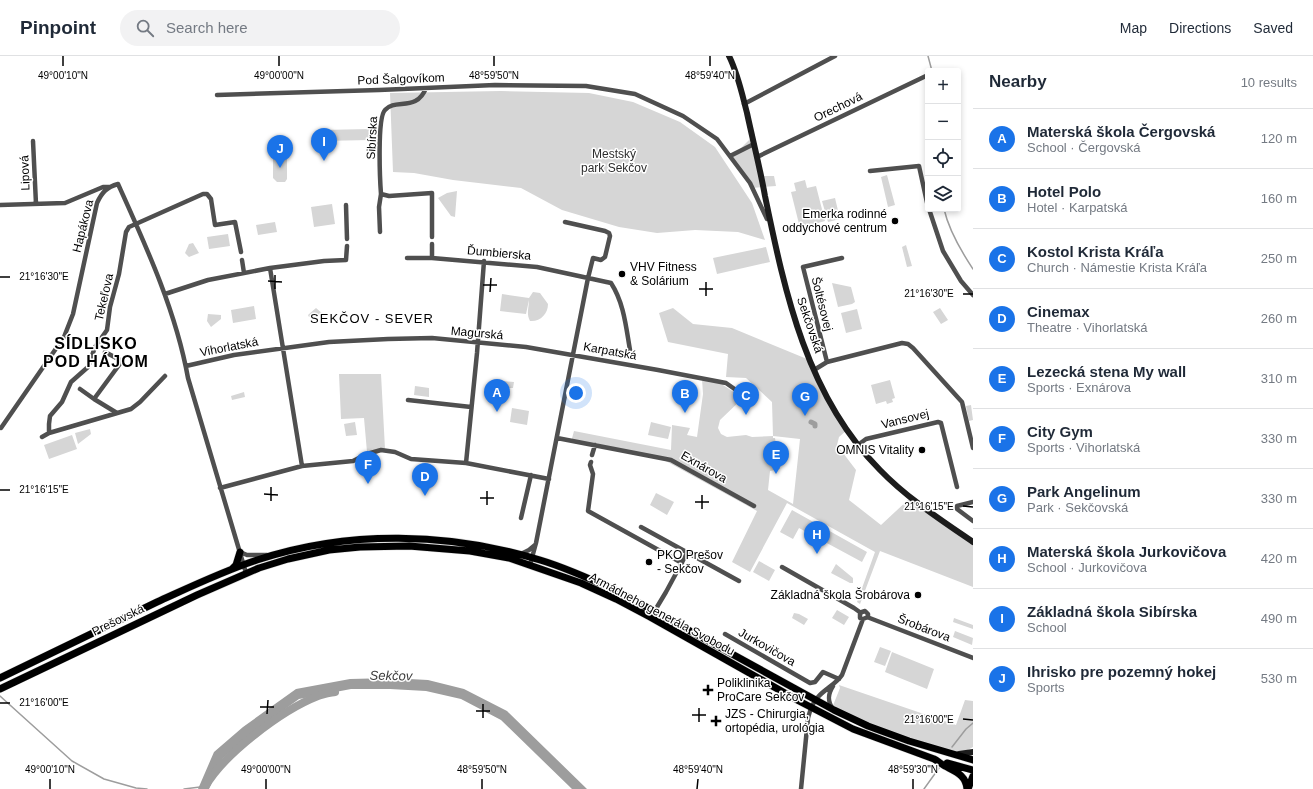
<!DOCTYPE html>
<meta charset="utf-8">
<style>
body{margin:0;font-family:Arial,sans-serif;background:#f2f2f3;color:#1f2937}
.controls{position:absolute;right:12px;top:12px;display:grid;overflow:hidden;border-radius:4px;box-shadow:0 2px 6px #0003}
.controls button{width:36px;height:36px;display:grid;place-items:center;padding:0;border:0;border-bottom:1px solid #e0e1e3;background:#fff;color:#1f2937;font:20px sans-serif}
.you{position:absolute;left:576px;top:337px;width:14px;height:14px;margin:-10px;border:3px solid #fff;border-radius:50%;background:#1a73e8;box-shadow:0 0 0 6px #1a73e833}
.badge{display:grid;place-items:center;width:26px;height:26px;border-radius:50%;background:#1a73e8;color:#fff;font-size:13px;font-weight:700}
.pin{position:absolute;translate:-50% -33px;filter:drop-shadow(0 1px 2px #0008)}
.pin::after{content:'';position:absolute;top:21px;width:14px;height:12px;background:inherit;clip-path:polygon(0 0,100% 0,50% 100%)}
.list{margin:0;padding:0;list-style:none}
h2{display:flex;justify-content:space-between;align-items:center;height:52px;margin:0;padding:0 16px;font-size:17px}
h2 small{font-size:13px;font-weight:400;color:#747a83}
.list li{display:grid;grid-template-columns:26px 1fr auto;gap:12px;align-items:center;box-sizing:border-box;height:60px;padding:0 16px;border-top:1px solid #e0e1e3}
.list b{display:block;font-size:15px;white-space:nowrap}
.list p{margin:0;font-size:13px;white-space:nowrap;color:#747a83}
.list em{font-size:13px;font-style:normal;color:#747a83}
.icon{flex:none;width:22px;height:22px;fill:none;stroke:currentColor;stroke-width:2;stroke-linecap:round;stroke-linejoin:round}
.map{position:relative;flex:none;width:973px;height:733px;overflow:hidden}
header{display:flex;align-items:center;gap:24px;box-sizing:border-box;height:56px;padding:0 20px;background:#fff;border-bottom:1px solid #e0e1e3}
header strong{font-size:19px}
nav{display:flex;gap:22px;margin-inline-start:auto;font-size:14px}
.search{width:280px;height:36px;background:#f2f2f3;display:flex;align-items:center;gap:10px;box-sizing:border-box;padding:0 14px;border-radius:22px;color:#747a83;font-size:15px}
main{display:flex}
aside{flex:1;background:#fff}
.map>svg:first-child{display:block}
.green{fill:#d6d6d6;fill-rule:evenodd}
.water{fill:#9d9d9d}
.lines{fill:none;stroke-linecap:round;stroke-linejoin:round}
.stream{stroke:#9d9d9d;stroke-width:1.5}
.canal{stroke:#9d9d9d;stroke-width:5}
.river{stroke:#9d9d9d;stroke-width:8}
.primary-casing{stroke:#dbdbdb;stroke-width:8}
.street{stroke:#4f4f4f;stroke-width:4.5}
.secondary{stroke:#1c1c1c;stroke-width:6}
.primary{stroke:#000;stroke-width:7}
.ticks{fill:none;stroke:#000;stroke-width:1.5}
.poi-dot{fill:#000;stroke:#fff;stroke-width:1.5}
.labels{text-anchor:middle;stroke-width:3;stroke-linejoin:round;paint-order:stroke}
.street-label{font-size:12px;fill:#000;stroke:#fff}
.park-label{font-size:12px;fill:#2d2d2d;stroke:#fff}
.poi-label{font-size:12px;fill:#000;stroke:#fff;text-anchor:start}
.neighbourhood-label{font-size:13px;letter-spacing:1px;fill:#000;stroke:#fff}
.water-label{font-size:13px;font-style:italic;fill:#3e3e3e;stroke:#fff}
.district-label{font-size:16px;font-weight:bold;letter-spacing:1px;fill:#000;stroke:#fff}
.ticks-label{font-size:10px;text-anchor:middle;fill:#000;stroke:#fff;stroke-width:3;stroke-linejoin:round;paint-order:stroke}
</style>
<header>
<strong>Pinpoint</strong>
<div class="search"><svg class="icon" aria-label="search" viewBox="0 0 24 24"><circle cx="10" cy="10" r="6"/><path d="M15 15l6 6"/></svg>Search here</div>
<nav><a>Map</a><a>Directions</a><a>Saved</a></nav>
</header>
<main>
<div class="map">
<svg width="973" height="733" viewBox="0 0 973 733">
<rect width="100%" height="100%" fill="#fff"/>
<!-- green -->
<path class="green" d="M 501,35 L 589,37 L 633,46 L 680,66 L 715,91 L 752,147 L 765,184 L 738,176 L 695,174 L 657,177 L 619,171 L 562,154 L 521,132 L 453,124 L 414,117 L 393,116 L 390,37 Z
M 371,73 L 371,84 L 320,85 L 320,74 Z
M 752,81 L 759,120 L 774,120 L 776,130 L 751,132 L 730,100 L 737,96 Z
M 277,98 L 283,98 L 287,102 L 287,123 L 285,126 L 277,126 L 273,122 L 273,102 Z
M 887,119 L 895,149 L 888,151 L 881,121 Z
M 805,124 L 807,132 L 816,130 L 825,165 L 800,172 L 791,136 L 796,135 L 794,127 Z
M 457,135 L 455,161 L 451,160 L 438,142 L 447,137 Z
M 835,142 L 840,163 L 828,166 L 822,145 Z
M 332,148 L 335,168 L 314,171 L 311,151 Z
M 275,166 L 277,176 L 258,179 L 256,169 Z
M 228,178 L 230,190 L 209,193 L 207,181 Z
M 193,187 L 199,197 L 189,201 L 185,197 L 189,188 Z
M 906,189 L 912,210 L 907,211 L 902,191 Z
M 766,191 L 770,206 L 717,218 L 713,202 Z
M 832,227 L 851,231 L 855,246 L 852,248 L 838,251 Z
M 533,236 L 540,237 L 548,248 C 548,258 540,266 530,265 C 526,258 529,251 529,244 L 526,258 L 500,255 L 502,238 L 529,242 Z
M 254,250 L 256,263 L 233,267 L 231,254 Z
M 316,252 L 323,258 L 309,261 L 308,259 Z
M 673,252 L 693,268 L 732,272 L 807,303 L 847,374 L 839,381 L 837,389 L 856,414 L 849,444 L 881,469 L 910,442 L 973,485 L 973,531 L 880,495 L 860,548 L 857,546 L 875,496 L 787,447 L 750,516 L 732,506 L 757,455 L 664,404 L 571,386 L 574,375 L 671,394 L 672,369 L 690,372 L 687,379 L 697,381 L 703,338 L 702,323 L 724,327 L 723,329 L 743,342 L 720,364 L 718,372 L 721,378 L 727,381 L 746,379 L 752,381 L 773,380 L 772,346 L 746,322 L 726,321 L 728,298 L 668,286 L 659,257 ZM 773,380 L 800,383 L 793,448 L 768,434 L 770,415 L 780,413 L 775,382 L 773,382 Z
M 940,252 L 948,264 L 941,268 L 933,256 Z
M 857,253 L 862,273 L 846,277 L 841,257 Z
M 208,258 L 221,259 L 221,263 L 211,271 L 207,265 Z
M 339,318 L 381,318 L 385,393 L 367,396 L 364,362 L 341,363 Z
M 890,324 L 895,342 L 892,343 L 893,346 L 887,348 L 886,345 L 876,348 L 871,329 Z
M 503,325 L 514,326 L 513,332 L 508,332 L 507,334 L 503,334 Z
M 415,330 L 429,332 L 429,341 L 414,339 Z
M 244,336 L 245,341 L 232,344 L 231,340 Z
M 971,349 L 973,364 L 969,365 L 966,350 Z
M 512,352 L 529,355 L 527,369 L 510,366 Z
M 355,366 L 357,379 L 346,380 L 344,368 Z
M 651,366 L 671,371 L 668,383 L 648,379 Z
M 90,373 L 91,378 L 78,388 L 75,377 Z
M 72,379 L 77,393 L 49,403 L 44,389 Z
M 656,437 L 674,446 L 667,459 L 650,449 Z
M 792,454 L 867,496 L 862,506 L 799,472 L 793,483 L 780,476 Z
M 759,505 L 775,514 L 769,525 L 753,516 Z
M 836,508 L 853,522 L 853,527 L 850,527 L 831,517 Z
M 837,554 L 849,561 L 844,569 L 832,562 Z
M 794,557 L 799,558 L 808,563 L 804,569 L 792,562 Z
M 954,562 L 973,569 L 973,573 L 953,566 Z
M 955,575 L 973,582 L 972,589 L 953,581 Z
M 880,591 L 891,595 L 885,610 L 874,606 Z
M 892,596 L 934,613 L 927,633 L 885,616 Z
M 839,629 L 956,669 L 965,644 L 973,645 L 973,691 L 966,695 L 946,696 L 853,663 L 832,652 L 840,632 Z"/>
<!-- water -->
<path class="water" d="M 391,622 L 428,624 L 464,633 L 507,655 L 587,733 L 572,733 L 501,664 L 461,643 L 426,635 L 390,633 L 351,633 L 299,643 L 249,679 L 223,702 L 209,733 L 198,733 L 214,696 L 243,671 L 296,633 L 350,623 Z"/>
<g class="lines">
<!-- stream -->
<path class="stream" d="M 928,0 L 932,15
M 944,153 C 949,175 961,195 973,213
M 0,640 L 72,705 L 104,723 L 136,732 L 147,733
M 952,691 L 966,673 L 973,667
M 184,733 L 200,731
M 924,733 L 939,712"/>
<!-- canal -->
<path class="canal" d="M 811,366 L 815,368 L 815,370"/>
<!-- river -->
<path class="river" d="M 204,733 C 222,699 282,654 318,640 C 323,638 330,637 335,636"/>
<!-- primary casing -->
<g class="primary-casing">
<path id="primary" d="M 232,513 L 236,509 L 240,496
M 0,622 C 52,597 105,571 157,546 C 190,531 223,515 257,504 C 348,474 449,476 540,504 C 567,512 593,524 619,536 L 834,654 L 868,670 L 909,685 L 973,704
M 0,633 L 197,539 L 259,512 L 288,503 L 329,494 L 360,491 L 409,490 L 470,495 L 509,502 L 581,527 L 616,543 L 650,561 L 799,645 L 853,673 L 934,703 C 938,705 941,708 945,710 C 956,716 966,719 967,733
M 947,707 L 973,714
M 968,733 L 973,720"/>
</g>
<!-- street -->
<path class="street" d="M 426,32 C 417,56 395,42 385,54 C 377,62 380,125 381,138 L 389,140 L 432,137 L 432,181
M 217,39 L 379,34 L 495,29 L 586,30 L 635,38 L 683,60 L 717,83 L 750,127 L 767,163
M 744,48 L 835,0
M 33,85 L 36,148
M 730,100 L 754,88
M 757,101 L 928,19
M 870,115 L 919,110 L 928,151
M 0,149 L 65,147 L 103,131 L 109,131
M 346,149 L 347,183
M 929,153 L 943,195 L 961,225 L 973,239
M 565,166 L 605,175 L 609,177 L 610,180 L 605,201 L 601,204 L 593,202 L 588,222 L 611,227 C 624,247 626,271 630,294
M 380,176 L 379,151 L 381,138
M 407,202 L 432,202 L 537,211 L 588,222 L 536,487 L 530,509
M 432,202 L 432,188
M 242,204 L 244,217
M 270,212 L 302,410
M 165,238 L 208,224 L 270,212 L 324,205 L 346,204 L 347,190
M 827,306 L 803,211 L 842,202
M 186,310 L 234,299 L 329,286 L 388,283 L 432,282 L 526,291 L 658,314 L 726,327 L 746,341
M 814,314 L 827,306 L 902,287 L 908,288 L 913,292 L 962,346 L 973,392
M 80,333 L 94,343 L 117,357
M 94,343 L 122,305 L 105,296
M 408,344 L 471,351
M 1,372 L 64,281 L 73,258 L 97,147 C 102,136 107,131 118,128 C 146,190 176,255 188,322 L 246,517
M 49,377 L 49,368 L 50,360 L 62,346 L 71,326 L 88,311 L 95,291 L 107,274 L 110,251 L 119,218 L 126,176 L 129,171 L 203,138 L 207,138 L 211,143 L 215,169 L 235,166 L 241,196
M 42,381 L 49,377 L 131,353 L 140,346 L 165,320
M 557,382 L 671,404 L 754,450
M 858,389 L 866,383 L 938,366 L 941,367 L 957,431
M 592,399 L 595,389
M 591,406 L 590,409 L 593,418 L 588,455 L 682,507
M 466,407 L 477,297 L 484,205
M 220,432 L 302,410 L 353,405 L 367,398 L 381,394 L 395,396 L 411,403 L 466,407 L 549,423
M 973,446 L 957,450 L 957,453 L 973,465
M 521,462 L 531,419
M 641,471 L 739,525
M 240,496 L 247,499 L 267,499
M 521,498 L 529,494 L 535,489
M 782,511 L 854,552 L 861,557
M 654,556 L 666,536 L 687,497
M 867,561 L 973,602
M 725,578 L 810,627 L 815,626 L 823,616 L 839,623
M 833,653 C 827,645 828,638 833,630
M 801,733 L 808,662 C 810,654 812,647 818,641 C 825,633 836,628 842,619 L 863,563 L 868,561 L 868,558 L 865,555 L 862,556 L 860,558 L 860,562 L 863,563"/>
<!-- secondary -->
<path class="secondary" d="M 729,0 C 738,18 742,38 747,57 C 753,85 760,112 765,140 C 785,237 807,341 880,414 C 907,442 941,464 973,486
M 959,698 L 973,696"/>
<!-- primary -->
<use href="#primary" class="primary"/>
</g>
<!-- ticks -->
<path class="ticks" d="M 63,10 L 63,0M 279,10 L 279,0M 494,10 L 494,0M 710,10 L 710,0M 0,221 L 10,221M 268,225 L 282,226M 483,229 L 497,229M 275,233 L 275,219M 699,233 L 713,233M 490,236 L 491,222M 963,238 L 973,238M 706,240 L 706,226M 0,434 L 10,434M 264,438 L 278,439M 480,442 L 494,442M 271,445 L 271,431M 695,446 L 709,446M 487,449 L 487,435M 963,450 L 973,451M 702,453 L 702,439M 0,647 L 10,647M 260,651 L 274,651M 476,655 L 490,655M 267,658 L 268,644M 692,659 L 706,659M 483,662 L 483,648M 963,663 L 973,664M 699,666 L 699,652M 50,733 L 50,723M 266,733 L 266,723M 482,733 L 482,723M 697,733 L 698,723M 913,733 L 913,723"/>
<!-- markers -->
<g class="poi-dot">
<circle cx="895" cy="165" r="4"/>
<circle cx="622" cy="218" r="4"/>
<circle cx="922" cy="394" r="4"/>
<circle cx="649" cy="506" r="4"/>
<circle cx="918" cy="539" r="4"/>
<path d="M706 628h4v4h4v4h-4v4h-4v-4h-4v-4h4z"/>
<path d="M714 659h4v4h4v4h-4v4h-4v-4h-4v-4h4z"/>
</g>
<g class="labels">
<!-- street labels -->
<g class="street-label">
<text transform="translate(401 23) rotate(-2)" y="4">Pod Šalgovíkom</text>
<text transform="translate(838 51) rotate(-26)" y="4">Orechová</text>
<text transform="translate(372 82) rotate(-87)" y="4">Sibírska</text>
<text transform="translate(25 117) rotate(-92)" y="4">Lipová</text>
<text transform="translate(83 170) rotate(-76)" y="4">Hapákova</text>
<text transform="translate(499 197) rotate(5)" y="4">Ďumbierska</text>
<text transform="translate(104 241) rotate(-77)" y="4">Tekeľova</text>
<text transform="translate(822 248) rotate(76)" y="4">Šoltésovej</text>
<text transform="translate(810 269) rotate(71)" y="4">Sekčovská</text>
<text transform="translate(477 277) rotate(5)" y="4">Magurská</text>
<text transform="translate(229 291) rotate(-11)" y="4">Vihorlatská</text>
<text transform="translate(610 295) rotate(10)" y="4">Karpatská</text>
<text transform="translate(905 363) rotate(-14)" y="4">Vansovej</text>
<text transform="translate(704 411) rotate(30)" y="4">Exnárova</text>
<text transform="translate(662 558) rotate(28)" y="4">Armádneho generála Svobodu</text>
<text transform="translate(118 564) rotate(-26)" y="4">Prešovská</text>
<text transform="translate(924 572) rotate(21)" y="4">Šrobárova</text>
<text transform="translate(767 591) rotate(30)" y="4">Jurkovičova</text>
</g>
<!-- park labels -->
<g class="park-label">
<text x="614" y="102">Mestský<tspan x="614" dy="14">park Sekčov</tspan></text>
</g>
<!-- poi labels -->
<g class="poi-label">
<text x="887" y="162" text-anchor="end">Emerka rodinné<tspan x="887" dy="14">oddychové centrum</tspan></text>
<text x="630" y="215">VHV Fitness<tspan x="630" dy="14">&amp; Solárium</tspan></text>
<text x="914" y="398" text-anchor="end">OMNIS Vitality</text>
<text x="657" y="503">PKO Prešov<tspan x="657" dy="14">- Sekčov</tspan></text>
<text x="910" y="543" text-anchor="end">Základná škola Šrobárova</text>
<text x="717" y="631">Poliklinika<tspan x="717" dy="14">ProCare Sekčov</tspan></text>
<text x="725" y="662">JZS - Chirurgia,<tspan x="725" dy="14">ortopédia, urológia</tspan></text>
</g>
<!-- neighbourhood labels -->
<g class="neighbourhood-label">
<text x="372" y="267">SEKČOV - SEVER</text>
</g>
<!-- water labels -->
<g class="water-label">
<text transform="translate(391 619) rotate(1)" y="5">Sekčov</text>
</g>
<!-- district labels -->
<g class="district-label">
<text x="96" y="293">SÍDLISKO<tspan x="96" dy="18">POD HÁJOM</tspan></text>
</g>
</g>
<g class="ticks-label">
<text x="63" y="23">49°00'10"N</text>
<text x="279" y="23">49°00'00"N</text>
<text x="494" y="23">48°59'50"N</text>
<text x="710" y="23">48°59'40"N</text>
<text x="44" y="224">21°16'30"E</text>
<text x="929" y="241">21°16'30"E</text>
<text x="44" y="437">21°16'15"E</text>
<text x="929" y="454">21°16'15"E</text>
<text x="44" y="650">21°16'00"E</text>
<text x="929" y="667">21°16'00"E</text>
<text x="50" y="717">49°00'10"N</text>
<text x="266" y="717">49°00'00"N</text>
<text x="482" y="717">48°59'50"N</text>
<text x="698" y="717">48°59'40"N</text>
<text x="913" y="717">48°59'30"N</text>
</g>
</svg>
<div class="controls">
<button>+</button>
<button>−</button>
<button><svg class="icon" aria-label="locate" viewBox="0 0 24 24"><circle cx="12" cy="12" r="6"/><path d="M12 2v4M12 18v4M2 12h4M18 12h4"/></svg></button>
<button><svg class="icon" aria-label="layers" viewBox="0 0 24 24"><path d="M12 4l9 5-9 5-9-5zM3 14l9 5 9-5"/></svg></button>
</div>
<div class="you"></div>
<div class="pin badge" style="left:497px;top:356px">A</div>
<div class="pin badge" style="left:685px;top:357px">B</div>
<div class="pin badge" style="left:746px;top:359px">C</div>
<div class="pin badge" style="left:425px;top:440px">D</div>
<div class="pin badge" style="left:776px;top:418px">E</div>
<div class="pin badge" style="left:368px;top:428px">F</div>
<div class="pin badge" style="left:805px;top:360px">G</div>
<div class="pin badge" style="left:817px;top:498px">H</div>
<div class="pin badge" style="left:324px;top:105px">I</div>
<div class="pin badge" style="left:280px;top:112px">J</div>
</div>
<aside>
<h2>Nearby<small>10 results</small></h2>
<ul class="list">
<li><span class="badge">A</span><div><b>Materská škola Čergovská</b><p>School · Čergovská</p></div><em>120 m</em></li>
<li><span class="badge">B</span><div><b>Hotel Polo</b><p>Hotel · Karpatská</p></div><em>160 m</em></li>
<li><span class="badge">C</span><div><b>Kostol Krista Kráľa</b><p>Church · Námestie Krista Kráľa</p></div><em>250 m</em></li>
<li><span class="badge">D</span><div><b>Cinemax</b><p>Theatre · Vihorlatská</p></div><em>260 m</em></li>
<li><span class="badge">E</span><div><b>Lezecká stena My wall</b><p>Sports · Exnárova</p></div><em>310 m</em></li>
<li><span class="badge">F</span><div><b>City Gym</b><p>Sports · Vihorlatská</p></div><em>330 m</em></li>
<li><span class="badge">G</span><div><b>Park Angelinum</b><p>Park · Sekčovská</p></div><em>330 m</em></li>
<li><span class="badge">H</span><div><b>Materská škola Jurkovičova</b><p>School · Jurkovičova</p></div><em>420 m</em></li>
<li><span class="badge">I</span><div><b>Základná škola Sibírska</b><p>School</p></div><em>490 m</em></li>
<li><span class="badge">J</span><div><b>Ihrisko pre pozemný hokej</b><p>Sports</p></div><em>530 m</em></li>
</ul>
</aside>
</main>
